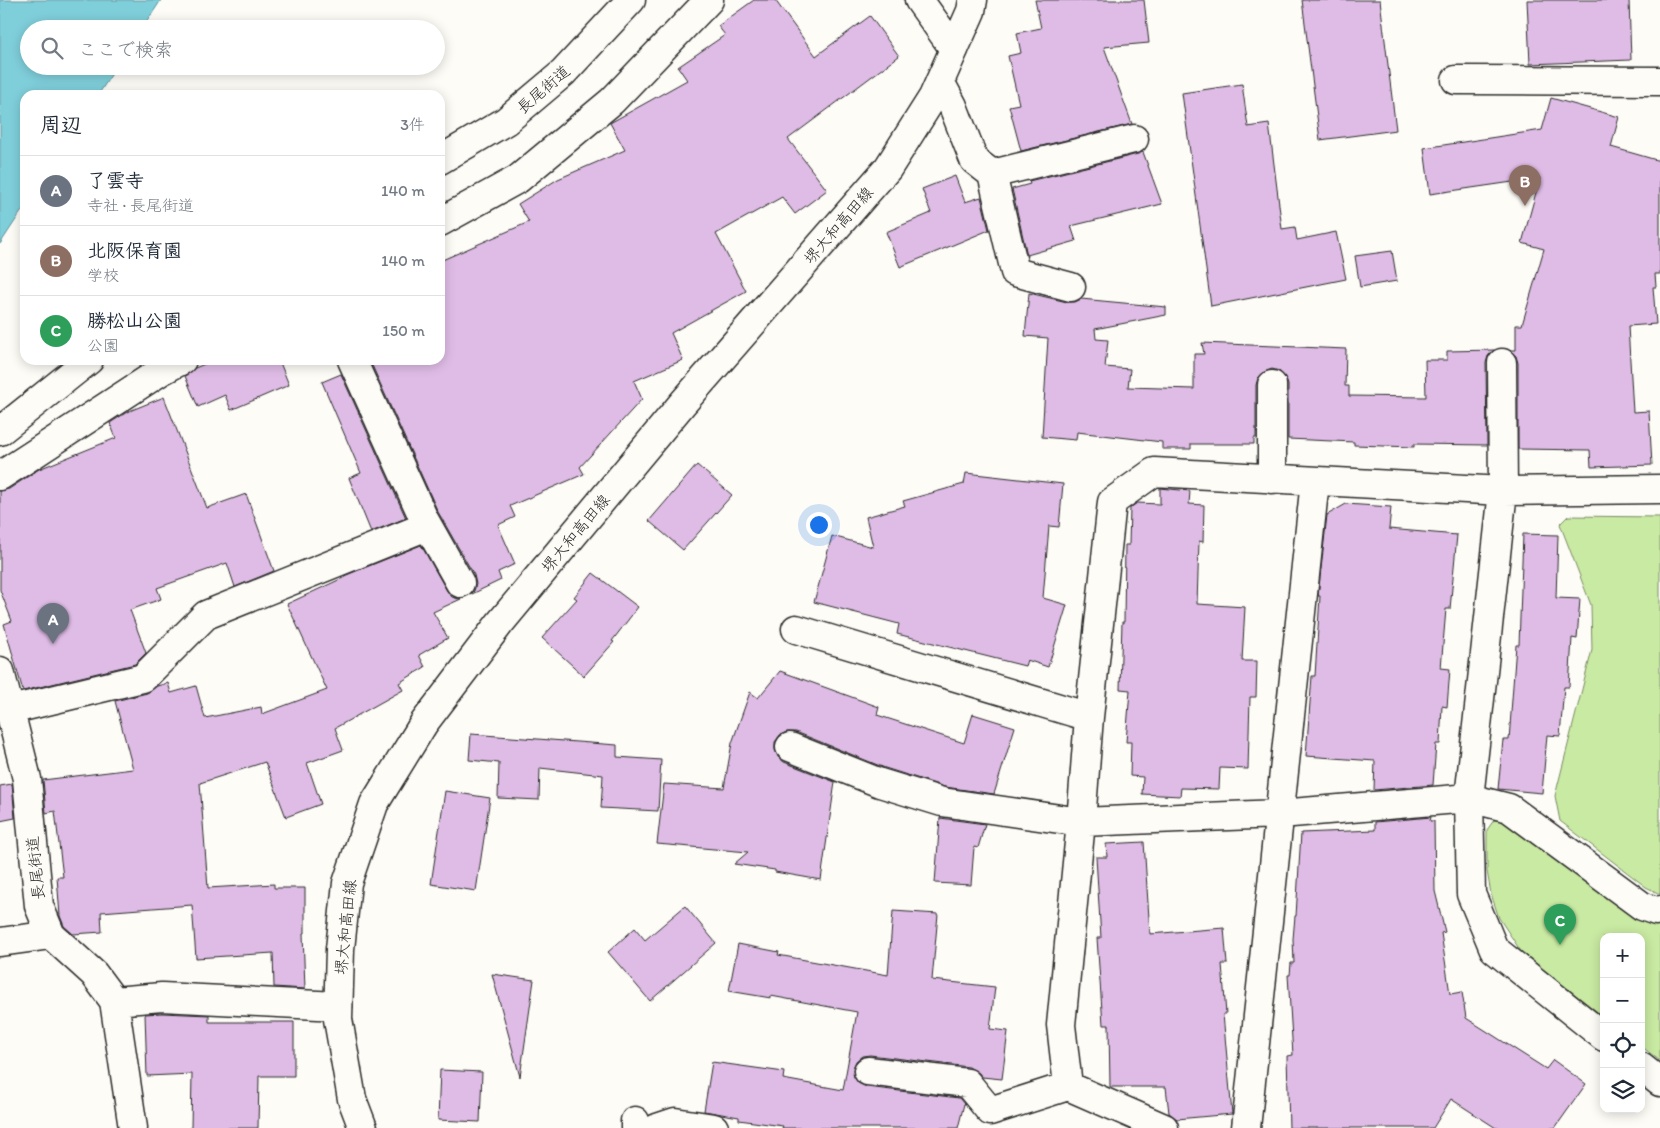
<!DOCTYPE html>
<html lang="ja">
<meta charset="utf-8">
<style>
body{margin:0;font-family:Itim,"Klee One",sans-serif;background:#f6f6f7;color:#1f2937}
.controls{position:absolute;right:15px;bottom:15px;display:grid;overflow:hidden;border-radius:10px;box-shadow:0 2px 12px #0003}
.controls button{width:45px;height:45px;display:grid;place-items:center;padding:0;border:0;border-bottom:1px solid #e0e1e3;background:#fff;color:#1f2937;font:25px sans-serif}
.you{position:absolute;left:818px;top:524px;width:18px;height:18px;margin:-12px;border:4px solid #fff;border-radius:50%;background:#1a73e8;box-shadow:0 0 0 8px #1a73e833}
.badge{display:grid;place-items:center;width:32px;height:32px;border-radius:50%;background:#d1495b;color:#fff;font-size:16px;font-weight:700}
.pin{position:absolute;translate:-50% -41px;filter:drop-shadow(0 1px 2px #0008)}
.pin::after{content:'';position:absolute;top:26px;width:18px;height:15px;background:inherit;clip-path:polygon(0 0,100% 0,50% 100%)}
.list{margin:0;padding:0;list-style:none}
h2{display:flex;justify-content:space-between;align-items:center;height:65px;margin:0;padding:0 20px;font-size:21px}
h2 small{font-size:16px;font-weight:400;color:#747a83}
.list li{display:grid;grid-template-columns:32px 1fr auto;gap:15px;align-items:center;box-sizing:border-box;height:70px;padding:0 20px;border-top:1px solid #e0e1e3}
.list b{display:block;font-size:19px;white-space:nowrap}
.list p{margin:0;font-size:16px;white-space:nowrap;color:#747a83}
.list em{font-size:16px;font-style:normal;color:#747a83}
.icon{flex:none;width:28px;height:28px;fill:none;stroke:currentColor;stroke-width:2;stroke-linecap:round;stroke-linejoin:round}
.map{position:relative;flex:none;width:1660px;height:1128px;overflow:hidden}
.search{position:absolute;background:#fff;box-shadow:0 2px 12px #0003;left:20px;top:20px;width:425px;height:55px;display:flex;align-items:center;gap:12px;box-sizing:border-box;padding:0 18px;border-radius:28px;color:#747a83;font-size:19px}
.panel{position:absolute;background:#fff;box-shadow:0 2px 12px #0003;left:20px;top:90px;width:425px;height:275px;border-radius:15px}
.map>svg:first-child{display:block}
.green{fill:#c9eaa2;stroke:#7a8a66}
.water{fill:#7fcfdb;stroke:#5d8d95}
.building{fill:#dfbce6;stroke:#2b2b2b}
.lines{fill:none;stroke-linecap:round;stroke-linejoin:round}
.minor-casing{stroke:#2b2b2b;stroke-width:31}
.major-casing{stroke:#2b2b2b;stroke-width:31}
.minor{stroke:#fdfcf7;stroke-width:28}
.major{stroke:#fdfcf7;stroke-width:28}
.labels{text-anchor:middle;stroke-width:5;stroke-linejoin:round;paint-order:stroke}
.street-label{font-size:16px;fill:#2b2b2b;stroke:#fdfcf7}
</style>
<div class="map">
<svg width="1660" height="1128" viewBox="0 0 1660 1128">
<rect width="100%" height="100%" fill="#fdfcf7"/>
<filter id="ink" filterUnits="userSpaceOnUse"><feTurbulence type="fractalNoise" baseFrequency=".02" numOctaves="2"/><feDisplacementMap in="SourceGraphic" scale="10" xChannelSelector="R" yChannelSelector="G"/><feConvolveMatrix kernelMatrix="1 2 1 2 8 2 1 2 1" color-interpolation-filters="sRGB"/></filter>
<g filter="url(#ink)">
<!-- green -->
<path class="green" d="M 1568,516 L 1660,517 L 1660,894 L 1646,887 L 1560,821 L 1555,796 L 1592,650 L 1591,605 L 1560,524 Z
M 1494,820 L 1506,821 L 1660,923 L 1660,1061 L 1641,1046 L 1641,937 L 1604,937 L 1604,1017 L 1522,953 L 1499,918 L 1491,894 L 1487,871 L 1487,830 Z"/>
<!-- water -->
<path class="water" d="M 0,0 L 161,0 L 142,29 L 29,29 L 29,66 L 117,66 L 98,95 L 25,95 L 25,206 L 0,244 Z"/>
<!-- building -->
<path class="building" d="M 754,0 L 775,0 L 816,56 L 870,16 L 899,56 L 788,139 L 827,190 L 795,214 L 782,197 L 716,234 L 746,291 L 671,333 L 683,360 L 634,381 L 642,399 L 580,467 L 584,474 L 510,506 L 515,517 L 498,525 L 515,564 L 498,572 L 501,580 L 470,595 L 474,591 L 476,584 L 474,575 L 438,512 L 370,361 L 440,360 L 440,261 L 529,222 L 518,204 L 558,179 L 625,150 L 610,123 L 687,80 L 678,67 L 725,35 L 718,26 Z
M 1035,0 L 1144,0 L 1149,43 L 1104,47 L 1132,124 L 1021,151 L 1009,106 L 1019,104 L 1008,56 L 1021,53 L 1017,33 L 1041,28 Z
M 1302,0 L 1380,0 L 1396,130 L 1320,140 Z
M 1527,0 L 1629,0 L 1631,60 L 1530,64 Z
M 1242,84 L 1248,127 L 1269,124 L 1282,229 L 1295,227 L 1297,240 L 1336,232 L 1346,279 L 1211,306 L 1182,93 Z
M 1551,98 L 1619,117 L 1611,147 L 1660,161 L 1660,274 L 1655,274 L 1656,287 L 1653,287 L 1656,324 L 1628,326 L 1633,412 L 1649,411 L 1652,465 L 1591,467 L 1590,450 L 1518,449 L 1518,363 L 1516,356 L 1510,350 L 1516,350 L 1516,325 L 1522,325 L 1544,249 L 1522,243 L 1540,178 L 1430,194 L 1424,148 L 1542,130 Z
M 1143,152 L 1162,204 L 1071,226 L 1076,241 L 1027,255 L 1012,189 L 1030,184 L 1029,181 L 1138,154 Z
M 955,176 L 965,202 L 981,197 L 989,230 L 900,267 L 886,232 L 931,213 L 922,189 Z
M 1392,251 L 1397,281 L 1360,287 L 1355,256 Z
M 1029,293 L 1067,302 L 1075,302 L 1081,299 L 1166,307 L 1166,315 L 1095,329 L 1096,339 L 1108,340 L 1105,367 L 1130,369 L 1128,387 L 1194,389 L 1194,354 L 1204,354 L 1202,343 L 1346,349 L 1345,386 L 1349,386 L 1349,396 L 1426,397 L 1425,360 L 1447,360 L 1447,351 L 1494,350 L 1488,356 L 1486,363 L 1487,445 L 1414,444 L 1414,447 L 1354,445 L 1354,442 L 1288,439 L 1288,385 L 1285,377 L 1279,371 L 1272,369 L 1264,372 L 1258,378 L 1256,385 L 1256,438 L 1254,438 L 1254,444 L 1191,444 L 1191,449 L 1162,449 L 1162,442 L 1077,432 L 1076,440 L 1042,437 L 1048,338 L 1025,336 Z
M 214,360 L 279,360 L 289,385 L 231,410 L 225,395 L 198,407 L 185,376 L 195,368 Z
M 341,374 L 406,518 L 371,532 L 349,478 L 361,473 L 322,382 Z
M 164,397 L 207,508 L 246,494 L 274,571 L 235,587 L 227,563 L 157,588 L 161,599 L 130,610 L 146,653 L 135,664 L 23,691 L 4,624 L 12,621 L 0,590 L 0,491 L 9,489 L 39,469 L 116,438 L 110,423 L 127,412 Z
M 697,465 L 732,495 L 683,550 L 649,521 Z
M 966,473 L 1063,484 L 1059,527 L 1049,526 L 1043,598 L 1067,605 L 1048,667 L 1027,660 L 1025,666 L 897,634 L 899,624 L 814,602 L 832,536 L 873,547 L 866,517 L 905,506 L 903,501 L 964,484 Z
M 1160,488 L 1190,491 L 1189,504 L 1204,505 L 1203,542 L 1199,541 L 1197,604 L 1245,607 L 1242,661 L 1257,661 L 1256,697 L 1250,697 L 1248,769 L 1220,768 L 1219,789 L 1181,788 L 1180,796 L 1142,794 L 1143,777 L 1130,776 L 1131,742 L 1126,742 L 1130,690 L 1120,689 L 1122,622 L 1124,622 L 1125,545 L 1129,545 L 1130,508 L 1137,503 L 1160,504 Z
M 1346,504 L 1391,507 L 1389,529 L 1457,535 L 1450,609 L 1446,609 L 1441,668 L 1450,669 L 1447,707 L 1442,706 L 1440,744 L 1436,744 L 1433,785 L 1374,790 L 1375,761 L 1306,756 L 1312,676 L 1315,676 L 1320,596 L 1318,596 L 1327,515 Z
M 1523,534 L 1558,535 L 1556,598 L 1580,599 L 1577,639 L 1572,638 L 1569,687 L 1564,687 L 1560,736 L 1547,735 L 1542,793 L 1498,789 L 1503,740 L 1509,740 L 1516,645 L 1519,645 Z
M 421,545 L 447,591 L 452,597 L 459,599 L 463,598 L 433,612 L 448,638 L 419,655 L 425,667 L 399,683 L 403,690 L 335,728 L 343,750 L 307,763 L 321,804 L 286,817 L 265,762 L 200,783 L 208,888 L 274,884 L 274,888 L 305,888 L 305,933 L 303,933 L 305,989 L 274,987 L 273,953 L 196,958 L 192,905 L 101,912 L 102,932 L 73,934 L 64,926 L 60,916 L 57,877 L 63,877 L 55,811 L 46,813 L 43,780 L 133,769 L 115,701 L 147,693 L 157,686 L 168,683 L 171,693 L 196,686 L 205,718 L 261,707 L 262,714 L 327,690 L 287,604 L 345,577 L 344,576 Z
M 593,573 L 638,607 L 612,641 L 614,642 L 584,676 L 542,638 L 577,599 L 574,597 Z
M 780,671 L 879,707 L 877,715 L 964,743 L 973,714 L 1015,727 L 994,794 L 945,787 L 885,768 L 796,732 L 787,732 L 780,735 L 775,742 L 775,750 L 778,757 L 784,762 L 835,782 L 821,880 L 775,872 L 775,870 L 734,864 L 748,852 L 657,844 L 664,784 L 724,788 L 732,743 L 750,692 L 758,698 Z
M 471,734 L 617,745 L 617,757 L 661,760 L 658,811 L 601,808 L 603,775 L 540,768 L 539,800 L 498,798 L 499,763 L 469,760 Z
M 12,784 L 15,818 L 0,821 L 0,786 Z
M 445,791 L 490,798 L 476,891 L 431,884 Z
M 1431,817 L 1430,821 L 1434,821 L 1435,891 L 1445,932 L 1441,933 L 1450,994 L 1462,992 L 1466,1018 L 1546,1069 L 1553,1060 L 1586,1084 L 1555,1128 L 1496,1128 L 1451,1099 L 1433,1128 L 1289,1128 L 1287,1056 L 1293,1055 L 1288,975 L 1290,975 L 1291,963 L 1294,963 L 1293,939 L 1295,916 L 1296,916 L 1301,833 L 1375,830 L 1375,822 Z
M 940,818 L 985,824 L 978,848 L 974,847 L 971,885 L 935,883 Z
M 1144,842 L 1150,934 L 1224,928 L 1227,964 L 1222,964 L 1226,1014 L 1223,1014 L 1232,1114 L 1177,1119 L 1169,1113 L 1166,1087 L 1110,1087 L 1109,1025 L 1103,1025 L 1097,938 L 1101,938 L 1096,857 L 1107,857 L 1106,844 Z
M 685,906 L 716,943 L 650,1001 L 608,952 L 635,928 L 645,940 Z
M 893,911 L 938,914 L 932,980 L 995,987 L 990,1029 L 1008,1031 L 1002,1079 L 982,1077 L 979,1073 L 969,1067 L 870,1055 L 862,1056 L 856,1061 L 853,1069 L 854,1077 L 858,1083 L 866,1087 L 959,1098 L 964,1104 L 958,1128 L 782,1128 L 783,1126 L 739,1120 L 739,1117 L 704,1111 L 712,1062 L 784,1072 L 783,1079 L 843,1090 L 857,1012 L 771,996 L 771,998 L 729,991 L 738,944 L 779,952 L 778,955 L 888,975 Z
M 492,974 L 534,980 L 520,1077 Z
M 162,1013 L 209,1015 L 209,1022 L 294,1022 L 294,1076 L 259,1076 L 258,1128 L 191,1128 L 192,1074 L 147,1076 L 145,1014 Z
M 440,1070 L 482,1072 L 480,1122 L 438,1120 Z"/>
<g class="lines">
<!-- minor casing -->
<g class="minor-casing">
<path id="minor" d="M 919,0 L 954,49
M 1456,80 L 1660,81
M 940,82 L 953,106 L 974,160 L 992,174 L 1015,272 L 1071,287
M 440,160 L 506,121 L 563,73 L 631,0
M 992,174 L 1134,139
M 440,222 L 518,179 L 612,101 L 709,0
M 352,360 L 424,519 L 460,583
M 1502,363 L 1503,491 L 1469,798 L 1471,894 L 1494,949 L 1604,1037
M 0,431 L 89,360
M 0,476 L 161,371 L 182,360
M 1272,479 L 1272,385
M 796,629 L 1089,717
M 0,671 L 27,779 L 39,906 L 51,935 L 94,974 L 114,1001 L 133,1128
M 10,710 L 143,678 L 206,615 L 427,526
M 790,747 L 880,783 L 942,802 L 1081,822 L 1280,814 L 1469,798 L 1509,808 L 1642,906 L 1656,911 L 1660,910
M 0,942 L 51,935
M 114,1001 L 162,997 L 338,1006
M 1641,1067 L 1660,1082
M 868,1071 L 967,1083 L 990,1111 L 1068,1086 L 1164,1128
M 1068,1086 L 1061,1025 L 1081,822 L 1089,717 L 1112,502 L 1154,472 L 1503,491 L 1660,489
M 635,1121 L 635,1128
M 657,1128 L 675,1122 L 714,1128
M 1246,1128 L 1315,481"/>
</g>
<!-- major casing -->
<g class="major-casing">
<path id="major" d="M 363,1128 L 352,1099 L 338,1019 L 340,949 L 347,883 L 374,804 L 424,723 L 500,623 L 682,404 L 888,168 L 933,97 L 971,11 L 973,0"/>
</g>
<!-- minor -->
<use href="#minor" class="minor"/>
<!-- major -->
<use href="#major" class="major"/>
</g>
</g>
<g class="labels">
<!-- street labels -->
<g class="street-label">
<text transform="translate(543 89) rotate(-41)" y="6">長尾街道</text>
<text transform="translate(838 225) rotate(-49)" y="6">堺大和高田線</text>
<text transform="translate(575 533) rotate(-50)" y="6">堺大和高田線</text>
<text transform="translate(35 868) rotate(-96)" y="6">長尾街道</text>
<text transform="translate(345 927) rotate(-84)" y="6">堺大和高田線</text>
</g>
</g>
</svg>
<div class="controls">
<button>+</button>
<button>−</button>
<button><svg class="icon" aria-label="locate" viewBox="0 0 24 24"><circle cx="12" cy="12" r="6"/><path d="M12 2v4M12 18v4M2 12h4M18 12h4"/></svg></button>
<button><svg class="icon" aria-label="layers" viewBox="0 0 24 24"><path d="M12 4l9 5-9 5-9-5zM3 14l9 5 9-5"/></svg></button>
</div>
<div class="you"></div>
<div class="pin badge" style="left:53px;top:644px;background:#6b7280">A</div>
<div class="pin badge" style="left:1525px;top:206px;background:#8d6e63">B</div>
<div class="pin badge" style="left:1560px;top:945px;background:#2e9e5b">C</div>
<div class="search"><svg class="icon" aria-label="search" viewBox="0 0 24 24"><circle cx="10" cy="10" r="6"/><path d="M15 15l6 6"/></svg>ここで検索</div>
<section class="panel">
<h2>周辺<small>3件</small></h2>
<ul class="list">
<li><span class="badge" style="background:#6b7280">A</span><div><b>了雲寺</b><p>寺社 · 長尾街道</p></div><em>140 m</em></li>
<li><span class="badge" style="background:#8d6e63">B</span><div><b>北阪保育園</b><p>学校</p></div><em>140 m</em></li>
<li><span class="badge" style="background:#2e9e5b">C</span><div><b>勝松山公園</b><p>公園</p></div><em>150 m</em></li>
</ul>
</section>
</div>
